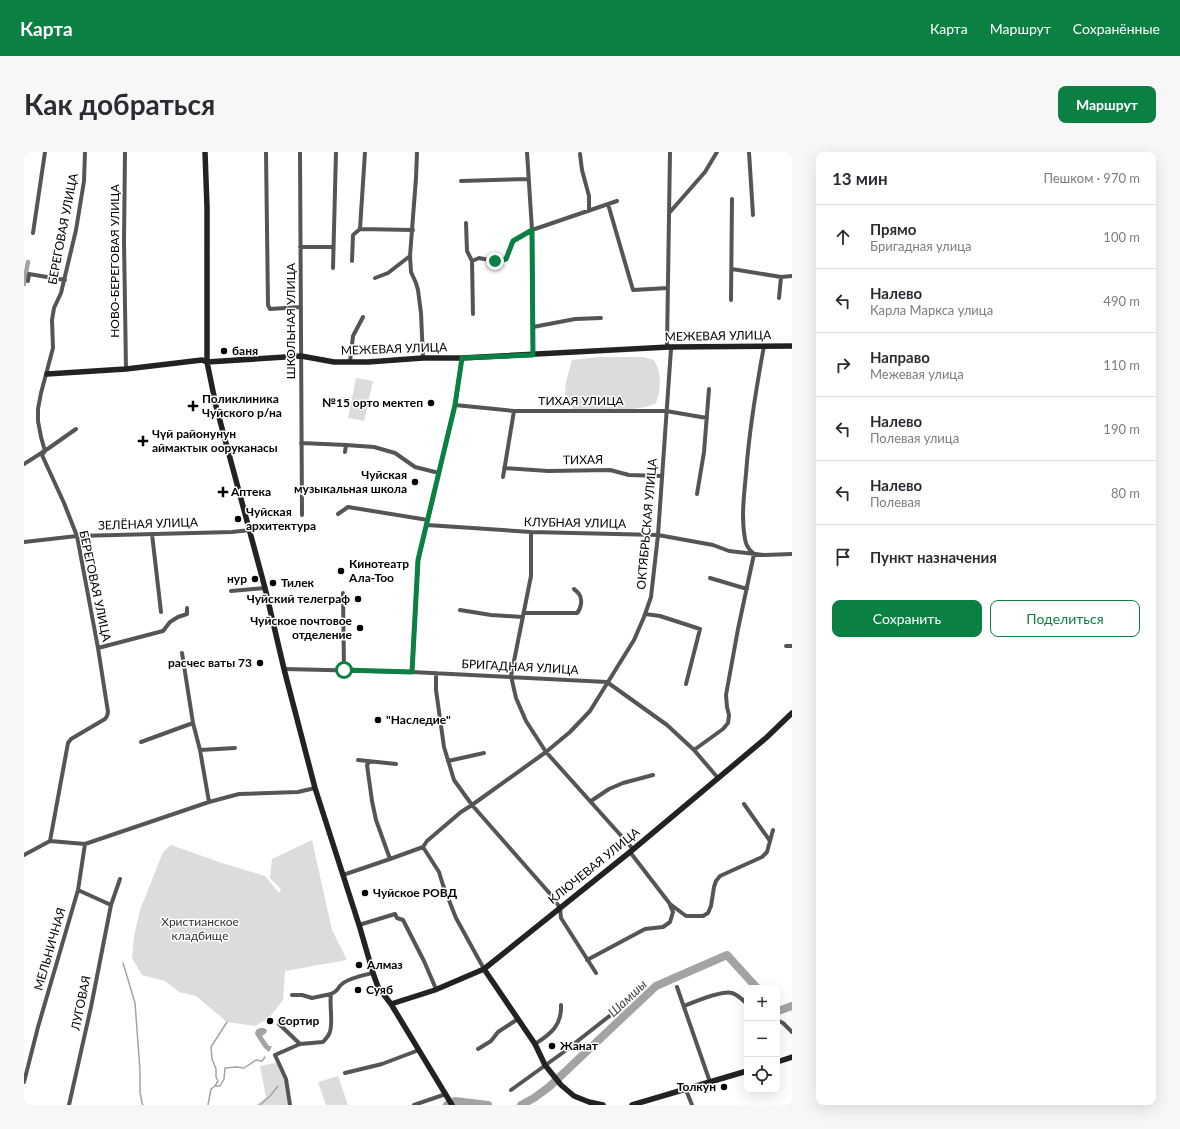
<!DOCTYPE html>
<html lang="ru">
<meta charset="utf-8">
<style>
body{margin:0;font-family:Lato,sans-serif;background:#f7f7f7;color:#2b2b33}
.controls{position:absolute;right:12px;bottom:12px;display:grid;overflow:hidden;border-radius:8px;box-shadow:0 4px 16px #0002}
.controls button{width:36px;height:36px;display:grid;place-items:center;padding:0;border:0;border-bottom:1px solid #e1e1e2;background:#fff;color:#2b2b33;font:20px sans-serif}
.stop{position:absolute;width:12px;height:12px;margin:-9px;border:3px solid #0b8043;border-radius:50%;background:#fff}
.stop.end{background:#0b8043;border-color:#fff;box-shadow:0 1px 4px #0008}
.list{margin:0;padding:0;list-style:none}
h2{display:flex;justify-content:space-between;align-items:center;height:52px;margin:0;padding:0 16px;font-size:17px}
h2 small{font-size:13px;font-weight:400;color:#7c7c81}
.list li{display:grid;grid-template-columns:26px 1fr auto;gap:12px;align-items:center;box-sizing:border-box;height:64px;padding:0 16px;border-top:1px solid #e1e1e2}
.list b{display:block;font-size:15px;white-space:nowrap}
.list p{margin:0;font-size:13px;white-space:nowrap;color:#7c7c81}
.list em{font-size:13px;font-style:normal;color:#7c7c81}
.actions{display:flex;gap:8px;padding:12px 16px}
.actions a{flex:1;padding:9px 0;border:1px solid #0b8043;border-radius:8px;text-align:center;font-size:14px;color:#0b8043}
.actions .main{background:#0b8043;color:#fff}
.icon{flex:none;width:22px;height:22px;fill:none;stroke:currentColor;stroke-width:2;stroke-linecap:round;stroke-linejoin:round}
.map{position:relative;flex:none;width:768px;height:953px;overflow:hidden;border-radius:8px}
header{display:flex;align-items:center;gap:24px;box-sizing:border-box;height:56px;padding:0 20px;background:#0b8043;color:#fff}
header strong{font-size:19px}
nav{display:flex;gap:22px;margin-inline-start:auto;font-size:14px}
.intro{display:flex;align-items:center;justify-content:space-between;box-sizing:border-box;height:96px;padding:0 24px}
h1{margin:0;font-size:28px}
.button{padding:10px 18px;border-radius:8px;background:#0b8043;color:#fff;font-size:14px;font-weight:700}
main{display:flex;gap:24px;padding:0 24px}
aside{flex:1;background:#fff;border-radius:8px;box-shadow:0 4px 16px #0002}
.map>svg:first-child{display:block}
.green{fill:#dcdcdc}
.water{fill:#a3a3a3}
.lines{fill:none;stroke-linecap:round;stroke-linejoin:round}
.stream{stroke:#a3a3a3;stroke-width:1.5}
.canal{stroke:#a3a3a3;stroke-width:4.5}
.river{stroke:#a3a3a3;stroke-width:8}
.street{stroke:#555;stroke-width:4}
.secondary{stroke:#222;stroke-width:5.5}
.route{stroke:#0b8043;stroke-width:5}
.poi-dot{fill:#000;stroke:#fff;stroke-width:1.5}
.labels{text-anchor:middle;stroke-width:3;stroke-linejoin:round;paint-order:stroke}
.street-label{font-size:12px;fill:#000;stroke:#fff}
.poi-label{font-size:12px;font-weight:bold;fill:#000;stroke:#fff;text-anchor:start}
.park-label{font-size:12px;fill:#333;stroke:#fff}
.water-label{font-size:13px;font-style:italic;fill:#444;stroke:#fff}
</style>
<header>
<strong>Карта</strong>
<nav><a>Карта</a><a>Маршрут</a><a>Сохранённые</a></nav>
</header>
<div class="intro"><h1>Как добраться</h1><a class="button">Маршрут</a></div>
<main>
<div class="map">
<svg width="768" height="953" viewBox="0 0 768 953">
<rect width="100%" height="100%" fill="#fff"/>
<!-- green -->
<path class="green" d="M 574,205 L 619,205 L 630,208 C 638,221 637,237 632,251 L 622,255 L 608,257 L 549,257 L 541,242 L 542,230 L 548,208 Z
M 332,226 L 349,229 L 340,269 L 324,266 Z
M 288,688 L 308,778 L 323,808 L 261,819 L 259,848 L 245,866 L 231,874 L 203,870 L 172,844 L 155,840 L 141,829 L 118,823 L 108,806 L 110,784 L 116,758 L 139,700 L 147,693 L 198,711 L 241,724 L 255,741 L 257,737 L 246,726 L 248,707 Z
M 255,910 L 261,928 L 265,953 L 232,953 L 242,945 L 236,914 Z
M 314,924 L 324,953 L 302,953 L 294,930 Z"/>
<!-- water -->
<path class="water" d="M 236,876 L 240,876 L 243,878 L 242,881 L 238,884 L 245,894 L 248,894 L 245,900 L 240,896 L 231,882 L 232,878 Z"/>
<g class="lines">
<!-- stream -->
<path class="stream" d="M 99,811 L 111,851 L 116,918 L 116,940 L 118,951 L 119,953
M 191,934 L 196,934 L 200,927 L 201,916 L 212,915 L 220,916 L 232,908 L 238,909 L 241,905
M 184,953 L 187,937 L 191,934 L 194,929 L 192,925 L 192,917 L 188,907 L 187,895 L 203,870
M 236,953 L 246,944 L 254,934"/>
<!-- canal -->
<path class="canal" d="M 0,132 L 4,110"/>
<!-- river -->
<path class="river" d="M 753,858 L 754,859 L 768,854
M 423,953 L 431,949 L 464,953
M 497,953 L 510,946 L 525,935 L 580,883 L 632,834 L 703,803 L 733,836"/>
<!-- street -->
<path class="street" d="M 101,0 L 100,89 L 102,217
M 242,0 L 244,153 L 246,157 L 277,155
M 276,0 L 278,363
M 341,0 L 336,77 L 389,78
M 393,0 L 392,26 L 386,104 L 387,120 L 392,131 L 394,138 L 397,161 L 399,206
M 503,0 L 508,78 L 509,203
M 725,0 L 729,63
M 556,2 L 558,18 L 565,44 L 565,59
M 437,29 L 505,27
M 584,52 L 609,138 L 644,136
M 646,60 L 681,20 L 693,0
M 442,71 L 443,99 L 448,109 L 449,162
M 9,81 L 21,0
M 276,95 L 309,95
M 328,109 L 329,83 L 336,77
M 448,109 L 455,106 L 471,109 L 482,107 L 489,89 L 508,78 L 593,49
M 309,116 L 312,0
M 708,117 L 757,125 L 768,124
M 351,126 L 364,121 L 386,104
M 4,129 L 5,122 L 41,128
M 755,146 L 757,125
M 707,148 L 708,47
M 509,175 L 551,167 L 577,166
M 326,210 L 329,184 L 339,165
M 431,253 L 490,259 L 642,259 L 683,266
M 277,291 L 322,293 L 321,300
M 322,293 L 350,295 L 371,301 L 391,315 L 415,321
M 0,312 L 25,296 L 52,277
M 480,316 L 524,319 L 586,318 L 605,323 L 638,324
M 479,325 L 490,259
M 673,342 L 680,300 L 685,237
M 314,362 L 324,355 L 404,368
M 403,373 L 507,380 L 634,383 L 689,393 L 705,399 L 740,403 L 768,402
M 507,380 L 507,424 L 487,524 L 492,546 L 502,569 L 522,600 L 609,697
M 128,382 L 137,460
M 0,390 L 53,384 L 208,380 L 226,378
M 686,426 L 723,437
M 207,439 L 241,436
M 319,441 L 320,519
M 436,458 L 467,463 L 498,465
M 500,461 L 553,461 C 557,457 559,447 555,442 C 554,440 552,439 550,437
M 621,462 L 636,464 L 676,477 L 662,532
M 762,494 L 768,494
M 74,496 L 139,479 L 146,470 L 154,465 L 163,462 L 163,456
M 158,501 L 169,571 L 176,598 L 185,650
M 260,517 L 388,520 L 583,530 L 643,573 L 670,598 L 694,626
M 388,520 L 394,408 L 431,253 L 438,206
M 412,521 L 412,538 L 420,595 L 430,628 L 448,653 L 528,744 L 536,756 L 537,766 L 572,821
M 117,590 L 169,571
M 176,598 L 211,596
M 670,598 L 699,577 L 704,571 L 705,563 L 703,555 L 702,543 L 714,477 L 730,402 C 725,398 722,394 721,387 C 717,366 720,343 722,322 C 725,279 732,237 740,194
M 334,608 L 372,612
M 346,609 L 343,613 L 348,649 L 352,668 L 366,707
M 424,609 L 460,601
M 567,649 L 585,637 L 599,631 L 629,623
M 720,652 L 746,689
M 26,689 L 61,692 L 185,650 L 215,642 L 274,640 L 291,636
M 399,695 L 415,720 L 419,733 L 432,766 L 460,817
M 606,700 L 646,752 L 662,764 L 679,764 L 684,761 L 687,754 L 690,735 L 692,729 L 696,724 L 738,705 L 743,700 L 749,678
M 0,703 L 26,689 L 44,591 L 47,587 L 81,567 L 83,564 L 84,560 L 74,496 L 53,384 L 40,351 L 18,303 L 21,299 L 17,285 L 14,269 L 14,257 L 17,241 L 29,196 L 28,168 L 30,156 L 37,141 L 52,78 L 60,29 L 61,0
M 319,723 L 366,707 L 399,695 L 403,689 L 437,660 L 448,653 L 522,600 L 546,580 L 566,559 L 610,488 L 620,465 L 627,445 L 634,383 L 647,197 L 643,193 L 646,0
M 54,738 L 87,753
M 335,773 L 371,762 L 373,766 L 379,768 L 400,809 L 412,837
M 563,808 L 621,777 L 639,775 L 646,770 L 649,760 L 646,753
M 653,835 L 686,930
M 268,843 L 278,843 L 288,846 L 307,842
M 660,854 C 670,850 698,838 708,841 C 714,843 719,848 723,852
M 260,867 L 255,872 L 276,892 L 299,890 C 301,887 304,885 305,882 C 310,874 305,853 307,842 C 315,839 313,836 318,832 C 325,826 340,823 349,821
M 753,868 L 759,871 L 768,880
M 511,892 C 527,882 538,873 537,853
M 454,897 L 467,889 L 474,880 L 494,867
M 321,921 L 358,912 L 395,898
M 0,930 L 14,875 L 54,738 L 61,692
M 487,938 L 537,902 L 588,862
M 662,938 L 668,953
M 45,953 L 67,855 L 87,753 L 96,727
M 266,953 L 262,927 L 251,903 L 276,892
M 390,953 L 422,942"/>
<!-- secondary -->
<path class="secondary" d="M 181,0 L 183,55 L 183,210 L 192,254 L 241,436 L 260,517 L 291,636 L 336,776 L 349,821 L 354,835 L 367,852 L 428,953
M 23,222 L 102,217 L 178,208 L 183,210 L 277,204 L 310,210 L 344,210 L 399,206 L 438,206 L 645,195 L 768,194
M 460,817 L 511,892 L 521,913 L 537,933 L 550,944 L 565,950 L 579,953
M 367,852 L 411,838 L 460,817 L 606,700 L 742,586 L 768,561
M 753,910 L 768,905
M 608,953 L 723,919"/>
</g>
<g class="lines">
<!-- route -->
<path class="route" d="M 320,518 L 388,520 L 394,408 L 431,253 L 438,206 L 509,203 L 508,78 L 489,89 L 482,107 L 471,109"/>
</g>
<!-- markers -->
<g class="poi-dot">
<circle cx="200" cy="199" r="4"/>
<circle cx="407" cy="251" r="4"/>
<path d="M167 248h4v4h4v4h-4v4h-4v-4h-4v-4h4z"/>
<path d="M117 283h4v4h4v4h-4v4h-4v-4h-4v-4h4z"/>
<circle cx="391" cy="330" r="4"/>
<path d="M197 334h4v4h4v4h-4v4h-4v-4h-4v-4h4z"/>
<circle cx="214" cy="367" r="4"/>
<circle cx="317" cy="419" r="4"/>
<circle cx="231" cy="427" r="4"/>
<circle cx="249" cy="431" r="4"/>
<circle cx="334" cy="447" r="4"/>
<circle cx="336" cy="476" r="4"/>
<circle cx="236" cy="511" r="4"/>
<circle cx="354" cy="568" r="4"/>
<circle cx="341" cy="741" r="4"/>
<circle cx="335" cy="813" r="4"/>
<circle cx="334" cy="838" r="4"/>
<circle cx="246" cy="869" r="4"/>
<circle cx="528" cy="894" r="4"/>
<circle cx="700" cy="935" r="4"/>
</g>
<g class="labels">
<!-- street labels -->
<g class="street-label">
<text transform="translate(39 77) rotate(-79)" y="4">БЕРЕГОВАЯ УЛИЦА</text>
<text transform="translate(91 109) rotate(-90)" y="4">НОВО-БЕРЕГОВАЯ УЛИЦА</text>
<text transform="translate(267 169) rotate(-90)" y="4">ШКОЛЬНАЯ УЛИЦА</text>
<text transform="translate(694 184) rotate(-1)" y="4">МЕЖЕВАЯ УЛИЦА</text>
<text transform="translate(370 197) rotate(-2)" y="4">МЕЖЕВАЯ УЛИЦА</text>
<text x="557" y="253">ТИХАЯ УЛИЦА</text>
<text transform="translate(559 308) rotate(-1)" y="4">ТИХАЯ</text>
<text transform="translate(551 371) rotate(1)" y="4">КЛУБНАЯ УЛИЦА</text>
<text transform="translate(124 372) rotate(-2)" y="4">ЗЕЛЁНАЯ УЛИЦА</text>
<text transform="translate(623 372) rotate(-85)" y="4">ОКТЯБРЬСКАЯ УЛИЦА</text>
<text transform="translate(71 434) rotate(78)" y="4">БЕРЕГОВАЯ УЛИЦА</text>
<text transform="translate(496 515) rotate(3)" y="4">БРИГАДНАЯ УЛИЦА</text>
<text transform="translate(570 714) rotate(-39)" y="4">КЛЮЧЕВАЯ УЛИЦА</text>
<text transform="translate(26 797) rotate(-74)" y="4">МЕЛЬНИЧНАЯ</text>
<text transform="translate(57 851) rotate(-78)" y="4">ЛУГОВАЯ</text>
</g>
<!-- poi labels -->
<g class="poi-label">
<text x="208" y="203">баня</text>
<text x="178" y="251">Поликлиника<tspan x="178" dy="14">Чуйского р/на</tspan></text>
<text x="399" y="255" text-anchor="end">№15 орто мектеп</text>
<text x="128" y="286">Чүй районунун<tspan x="128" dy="14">аймактык ооруканасы</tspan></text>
<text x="383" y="327" text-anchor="end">Чуйская<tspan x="383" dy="14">музыкальная школа</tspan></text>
<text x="207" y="344">Аптека</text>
<text x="222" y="364">Чуйская<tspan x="222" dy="14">архитектура</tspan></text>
<text x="325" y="416">Кинотеатр<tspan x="325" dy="14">Ала-Тоо</tspan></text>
<text x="223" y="431" text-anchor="end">нур</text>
<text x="257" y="435">Тилек</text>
<text x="326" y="451" text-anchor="end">Чуйский телеграф</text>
<text x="328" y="473" text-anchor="end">Чуйское почтовое<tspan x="328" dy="14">отделение</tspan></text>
<text x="228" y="515" text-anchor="end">расчес ваты 73</text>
<text x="362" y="572">"Наследие"</text>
<text x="349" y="745">Чуйское РОВД</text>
<text x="343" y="817">Алмаз</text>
<text x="342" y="842">Суяб</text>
<text x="254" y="873">Сортир</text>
<text x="536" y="898">Жанат</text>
<text x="692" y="939" text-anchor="end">Толкун</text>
</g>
<!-- park labels -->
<g class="park-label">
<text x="176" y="774">Христианское<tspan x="176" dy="14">кладбище</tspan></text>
</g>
<!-- water labels -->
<g class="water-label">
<text transform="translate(603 846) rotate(-43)" y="5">Шамшы</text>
</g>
</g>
</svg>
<div class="controls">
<button>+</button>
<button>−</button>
<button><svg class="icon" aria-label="locate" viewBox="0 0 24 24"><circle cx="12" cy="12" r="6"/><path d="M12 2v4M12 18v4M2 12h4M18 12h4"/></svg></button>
</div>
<div class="stop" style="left:320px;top:518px"></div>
<div class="stop end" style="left:471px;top:109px"></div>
</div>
<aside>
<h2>13 мин<small>Пешком · 970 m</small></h2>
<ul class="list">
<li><svg class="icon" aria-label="ahead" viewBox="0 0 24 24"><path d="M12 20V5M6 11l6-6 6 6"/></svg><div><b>Прямо</b><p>Бригадная улица</p></div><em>100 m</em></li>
<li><svg class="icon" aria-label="left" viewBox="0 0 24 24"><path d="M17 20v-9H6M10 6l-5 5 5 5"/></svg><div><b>Налево</b><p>Карла Маркса улица</p></div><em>490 m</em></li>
<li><svg class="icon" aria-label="right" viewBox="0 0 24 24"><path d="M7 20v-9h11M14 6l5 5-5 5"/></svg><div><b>Направо</b><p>Межевая улица</p></div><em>110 m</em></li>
<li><svg class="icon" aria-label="left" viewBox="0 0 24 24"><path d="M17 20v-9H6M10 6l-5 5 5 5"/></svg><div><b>Налево</b><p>Полевая улица</p></div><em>190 m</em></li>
<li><svg class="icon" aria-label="left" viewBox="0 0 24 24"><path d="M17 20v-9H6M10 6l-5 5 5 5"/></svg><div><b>Налево</b><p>Полевая</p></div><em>80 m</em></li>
<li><svg class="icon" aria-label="arrive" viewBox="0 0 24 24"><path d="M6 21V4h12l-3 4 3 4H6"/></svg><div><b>Пункт назначения</b></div></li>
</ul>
<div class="actions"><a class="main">Сохранить</a><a>Поделиться</a></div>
</aside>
</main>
